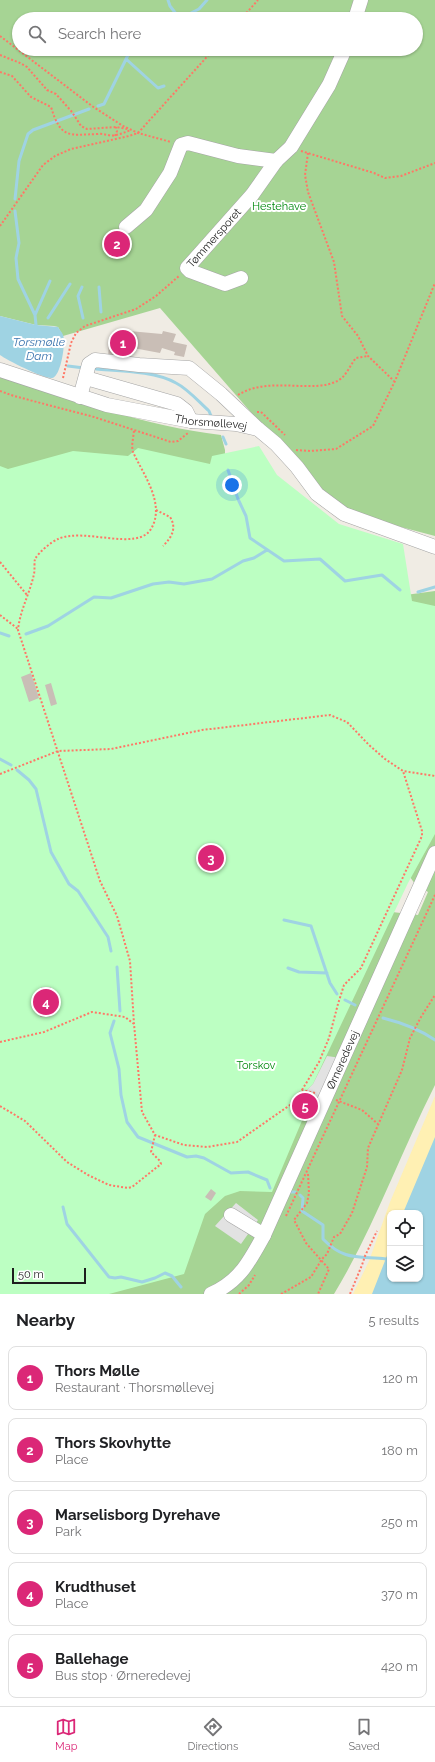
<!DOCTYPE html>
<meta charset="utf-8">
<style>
body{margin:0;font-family:Raleway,sans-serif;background:#f6f6f6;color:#202124}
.controls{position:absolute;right:12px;bottom:12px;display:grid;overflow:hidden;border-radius:8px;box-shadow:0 1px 3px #0004}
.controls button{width:36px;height:36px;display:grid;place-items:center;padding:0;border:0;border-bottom:1px solid #e0e0e0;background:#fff;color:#202124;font:20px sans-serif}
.scale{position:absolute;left:12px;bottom:10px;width:74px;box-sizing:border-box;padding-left:4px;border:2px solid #1e1e1e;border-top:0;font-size:11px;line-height:14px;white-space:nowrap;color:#1e1e1e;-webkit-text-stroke:3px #fff;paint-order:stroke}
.you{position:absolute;left:232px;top:485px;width:14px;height:14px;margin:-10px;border:3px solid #fff;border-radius:50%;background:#1a73e8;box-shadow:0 0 0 6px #1a73e833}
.badge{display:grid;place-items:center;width:26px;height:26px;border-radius:50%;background:#db2777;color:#fff;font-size:13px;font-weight:700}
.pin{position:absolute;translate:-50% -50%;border:2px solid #fff;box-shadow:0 1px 4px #0006}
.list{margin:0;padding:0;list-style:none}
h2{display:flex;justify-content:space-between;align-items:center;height:52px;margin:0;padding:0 16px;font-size:17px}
h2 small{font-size:13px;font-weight:400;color:#757577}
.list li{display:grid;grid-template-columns:26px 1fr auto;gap:12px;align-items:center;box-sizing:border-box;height:64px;margin:0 8px 8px;padding:0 8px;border:1px solid #e0e0e0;border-radius:8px}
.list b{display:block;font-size:15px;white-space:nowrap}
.list p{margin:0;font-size:13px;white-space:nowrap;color:#757577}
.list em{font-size:13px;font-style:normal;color:#757577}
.icon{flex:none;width:22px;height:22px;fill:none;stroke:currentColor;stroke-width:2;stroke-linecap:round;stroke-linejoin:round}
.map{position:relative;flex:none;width:435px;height:1294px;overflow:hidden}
.search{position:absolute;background:#fff;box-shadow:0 1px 3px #0004;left:12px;right:12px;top:12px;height:44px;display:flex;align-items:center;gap:10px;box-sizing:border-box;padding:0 14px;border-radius:22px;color:#757577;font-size:15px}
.sheet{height:412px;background:#fff}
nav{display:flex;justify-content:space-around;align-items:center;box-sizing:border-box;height:56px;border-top:1px solid #e0e0e0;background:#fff;font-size:11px;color:#757577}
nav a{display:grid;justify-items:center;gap:2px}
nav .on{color:#db2777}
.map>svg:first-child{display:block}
.forest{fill:#a6d494;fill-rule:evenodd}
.sand{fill:#fff0b3}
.park{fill:#bcffc2}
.parking{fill:#e2e2e2}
.water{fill:#9fd3e3}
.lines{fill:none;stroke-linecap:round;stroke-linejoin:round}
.stream{stroke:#9fd3e3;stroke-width:3}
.building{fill:#c9beb6}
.minor-casing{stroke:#a5a5a5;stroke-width:15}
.path{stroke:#f76;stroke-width:2;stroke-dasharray:2 2;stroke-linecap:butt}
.minor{stroke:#fff;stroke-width:14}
.labels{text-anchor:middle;stroke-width:4;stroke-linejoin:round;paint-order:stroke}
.park-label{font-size:11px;fill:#00890d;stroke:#fff}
.street-label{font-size:11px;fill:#1e1e1e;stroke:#fff}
.water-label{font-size:12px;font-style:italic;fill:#3f77b0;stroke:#fff}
</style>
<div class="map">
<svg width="435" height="1294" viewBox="0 0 435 1294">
<rect width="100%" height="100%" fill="#f0ece4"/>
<!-- forest -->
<path class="forest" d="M 0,0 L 435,0 L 435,536 L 363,517 L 336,505 L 255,417 L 160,308 L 63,336 L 58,327 L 54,326 L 36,325 L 0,316 ZM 19,19 L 416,19 L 416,49 L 19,49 Z
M 0,375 C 73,399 144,426 221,435 L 225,450 L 225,474 L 398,596 L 435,591 L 435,681 L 375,910 L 418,915 L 428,892 L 415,884 L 405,870 L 435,749 L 435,1085 C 400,1154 374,1228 334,1294 L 0,1294 Z"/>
<!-- sand -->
<path class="sand" d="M 435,1096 L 435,1160 L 412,1213 L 390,1213 L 390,1266 L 379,1294 L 353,1294 L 369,1261 L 390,1202 Z"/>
<!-- park -->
<path class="park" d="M 259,446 L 277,475 L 339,524 L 403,544 L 412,601 L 435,606 L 435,834 L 408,883 L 313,1084 L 306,1091 L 309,1104 L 272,1192 L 240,1191 L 225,1196 L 205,1214 L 184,1274 L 109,1294 L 0,1294 L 0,466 L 8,469 L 73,451 L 128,456 L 138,448 L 210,464 L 212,456 Z"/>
<!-- parking -->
<path class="parking" d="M 327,1056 L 341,1058 L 313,1120 L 304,1116 L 309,1104 L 306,1091 L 313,1084 Z
M 236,1203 L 258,1220 L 241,1244 L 215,1226 Z"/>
<!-- water -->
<path class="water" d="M 0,316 L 36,325 L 58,327 C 59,329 62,332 63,335 C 66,342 61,377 52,378 C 44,379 7,360 0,355 Z
M 435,1137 L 435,1294 L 372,1294 L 390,1248 L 390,1279 L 420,1279 L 420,1213 L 403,1213 Z"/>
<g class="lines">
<!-- stream -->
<path class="stream" d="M 168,0 L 170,6 L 180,19
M 179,19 L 199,9 L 207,0
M 126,59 L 158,88 L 164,86
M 98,106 L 104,104 L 131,49
M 15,199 L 19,161 L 28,134 L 33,130 L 89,109
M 15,211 L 19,243 L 16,258 L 18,279 L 35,315 L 36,325
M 82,287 L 78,296 L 83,318
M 99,287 L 101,312
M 35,315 L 50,281
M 48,318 L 70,284
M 68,366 L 84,368
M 96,369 C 120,371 155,371 176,383 C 188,389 199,402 209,411 L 211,416
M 223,437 L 226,444
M 228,470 L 238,499 L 246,516 L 250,538 L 284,561 L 320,559 L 345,581 L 382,575 L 400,590
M 418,592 L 435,587
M 0,633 L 9,636
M 26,634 L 48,626 L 94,597 L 111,598 L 153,584 L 169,582 L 184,584 L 212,579 L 243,561 L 254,558 L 267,550
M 0,759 L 11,765
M 17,770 L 29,780 L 36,789 L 51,852 L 69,884 L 78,891 L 108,937 L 111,951
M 284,920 L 311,926 L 330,983 L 337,994
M 117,967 L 120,1011
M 288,968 L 299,972 L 327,973
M 345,1000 L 355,1005
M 383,1018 C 403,1023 419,1029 435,1040
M 114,1021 L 110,1033 L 119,1069 L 121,1095 L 127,1122 L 138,1137 L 187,1157 L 196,1156 L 204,1158 L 231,1173 L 248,1172 L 267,1180 L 270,1188
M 291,1192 L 295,1192
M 300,1195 L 303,1198 L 302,1211 L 323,1225 L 323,1239 C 344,1261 358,1256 386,1259
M 63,1207 L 67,1224 L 109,1277 L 115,1278 L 121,1277 L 142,1282 L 155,1278 L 165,1273 L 172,1276 L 181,1287"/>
</g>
<!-- building -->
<path class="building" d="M 105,236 L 131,242 L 128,253 L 102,247 Z
M 118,330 L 162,334 L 163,331 L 176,334 L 173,342 L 187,345 L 184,357 L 174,355 L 175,352 L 162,348 L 160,353 L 128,347 L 125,360 L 108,359 L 109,342 L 117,342 Z
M 31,673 L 39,698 L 29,702 L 21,677 Z
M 51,683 L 57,704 L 51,706 L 45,685 Z
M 41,987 L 51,987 L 50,1017 L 40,1017 Z
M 211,1189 L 216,1193 L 211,1201 L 205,1197 Z"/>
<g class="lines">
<!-- minor casing -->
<g class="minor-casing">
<g id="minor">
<path d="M 355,19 L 361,0"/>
<path d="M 126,227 L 146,210 L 170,173 L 181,145 L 188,143 L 238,156 L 276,161"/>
<path id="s1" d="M 241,278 L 225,284 L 190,271 L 187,268 L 252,195 L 276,161 L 291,147 L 329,85 L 345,49"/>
<path id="s2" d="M 0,370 L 107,405 L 191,421 L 236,424 L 258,429 L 276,444 L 297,467 L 317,494 L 344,514 L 435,547"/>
<path d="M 86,378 L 177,404 L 186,411 L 191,421"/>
<path d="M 80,397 L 89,364 L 95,360 L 139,365 L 189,368 L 221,394 L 258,429"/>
<path d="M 231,1215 L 264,1235"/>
<path id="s3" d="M 211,1294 C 240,1281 249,1262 264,1235 L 435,853"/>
</g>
</g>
<!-- path -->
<path class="path" d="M 241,19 L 258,0
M 0,36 L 92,106 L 123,126 L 138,133 L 171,142
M 0,55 L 20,63 L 27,67 L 47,90 L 56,94 L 72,112 L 81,126 L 87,129 L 116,127 L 127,129
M 0,72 L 12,76 L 31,97 L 51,107 C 61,139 68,135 98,134 C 104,133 110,137 116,135 C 121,134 126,132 131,130
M 115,136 L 117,131 L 116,127
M 301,151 L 374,173 L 385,178 L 401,176 L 435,163
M 308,153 L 305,175 L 308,192 L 334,262 L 342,316 L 358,336 L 368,356 L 394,381
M 0,226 L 43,165 L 55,156 L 71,149 L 129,136 L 138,133 L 214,49
M 63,378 L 71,343 L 76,333 L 85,326 L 136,309 L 156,296 L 179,276
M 0,391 L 14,396 L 94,417 L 171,442 L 178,441 L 188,433
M 238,395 C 270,375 314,395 339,380 C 347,375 350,365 356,358 L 368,356
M 257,412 L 261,412 L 285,435
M 134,431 L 132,446 L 133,452 C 143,474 166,504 151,529 C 137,552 84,527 58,539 C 51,542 39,552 35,559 C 34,563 35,569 34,574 C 30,593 20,610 18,630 L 100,881 L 117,916 L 130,961 L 134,1024 L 142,1112 L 155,1135 L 184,1145 L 207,1147 L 237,1142 L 290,1105 L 302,1090 L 315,1093
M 296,450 L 310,451 L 336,449 L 373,426 L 395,381 L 435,283
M 156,510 L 170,517 C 177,528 172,537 163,546
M 0,562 L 27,595
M 0,615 L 18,629
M 0,774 L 58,751 L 111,749 L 202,730 L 330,715 L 347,722 L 369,745 L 385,759 L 403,771 L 435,776
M 0,1042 L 44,1032 L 92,1012 L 125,1017 L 134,1024
M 302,1090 L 319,1062 L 329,1038 L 338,1004 L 344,985 L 361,968 L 422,836 L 422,831 L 403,771
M 336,1100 L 362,1110 L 378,1124
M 0,1106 L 25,1121 L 67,1162 L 88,1175 L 109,1185 L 128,1188 L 132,1187 L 161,1164 L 160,1161 L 151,1152 L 155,1135
M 308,1174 L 309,1193 L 307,1203 L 294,1220 L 306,1243 L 329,1269 L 318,1294
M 286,1216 L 435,895
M 239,1294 L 249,1285 L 255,1275
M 281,1294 L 311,1277 L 322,1259 L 327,1254 L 334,1237 L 340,1234 L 352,1213 L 367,1167 L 368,1148 L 402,1070 L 410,1038 L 421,1017 L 435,995
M 350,1294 L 362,1265 L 365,1256 L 377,1231"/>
<!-- minor -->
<use href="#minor" class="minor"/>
</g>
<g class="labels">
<!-- park labels -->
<g class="park-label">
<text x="279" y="210">Hestehave</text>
<text x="256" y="1069">Torskov</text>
</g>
<!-- street labels -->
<g class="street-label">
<text dy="4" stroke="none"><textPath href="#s1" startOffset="99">Tømmersporet</textPath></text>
<text dy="4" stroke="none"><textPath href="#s2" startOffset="218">Thorsmøllevej</textPath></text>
<text dy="4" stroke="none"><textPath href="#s3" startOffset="273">Ørneredevej</textPath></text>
</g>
<!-- water labels -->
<g class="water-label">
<text x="39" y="346">Torsmølle<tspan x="39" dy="14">Dam</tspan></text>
</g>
</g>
</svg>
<div class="controls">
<button><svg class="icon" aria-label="locate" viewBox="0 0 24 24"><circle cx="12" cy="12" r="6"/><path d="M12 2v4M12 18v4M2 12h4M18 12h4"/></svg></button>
<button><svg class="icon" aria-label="layers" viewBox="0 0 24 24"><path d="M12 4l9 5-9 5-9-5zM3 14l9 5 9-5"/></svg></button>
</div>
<div class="scale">50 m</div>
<div class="you"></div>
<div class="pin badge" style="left:123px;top:343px">1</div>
<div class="pin badge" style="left:117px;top:244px">2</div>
<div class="pin badge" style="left:211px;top:858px">3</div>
<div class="pin badge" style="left:46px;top:1002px">4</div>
<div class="pin badge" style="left:305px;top:1106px">5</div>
<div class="search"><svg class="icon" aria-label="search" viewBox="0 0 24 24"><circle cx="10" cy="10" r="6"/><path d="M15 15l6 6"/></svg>Search here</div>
</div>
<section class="sheet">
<h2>Nearby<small>5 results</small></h2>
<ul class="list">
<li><span class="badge">1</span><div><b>Thors Mølle</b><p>Restaurant · Thorsmøllevej</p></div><em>120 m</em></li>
<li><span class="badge">2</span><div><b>Thors Skovhytte</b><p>Place</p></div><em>180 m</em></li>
<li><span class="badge">3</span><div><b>Marselisborg Dyrehave</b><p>Park</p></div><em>250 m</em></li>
<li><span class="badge">4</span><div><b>Krudthuset</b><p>Place</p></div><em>370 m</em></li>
<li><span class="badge">5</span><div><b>Ballehage</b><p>Bus stop · Ørneredevej</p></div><em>420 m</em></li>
</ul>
</section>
<nav>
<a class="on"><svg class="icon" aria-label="map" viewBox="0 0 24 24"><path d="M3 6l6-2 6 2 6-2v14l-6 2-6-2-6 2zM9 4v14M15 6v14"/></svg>Map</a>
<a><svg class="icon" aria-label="directions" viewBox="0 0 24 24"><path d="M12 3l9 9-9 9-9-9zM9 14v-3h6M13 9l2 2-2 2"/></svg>Directions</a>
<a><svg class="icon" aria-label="saved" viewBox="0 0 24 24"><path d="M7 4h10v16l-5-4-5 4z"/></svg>Saved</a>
</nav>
